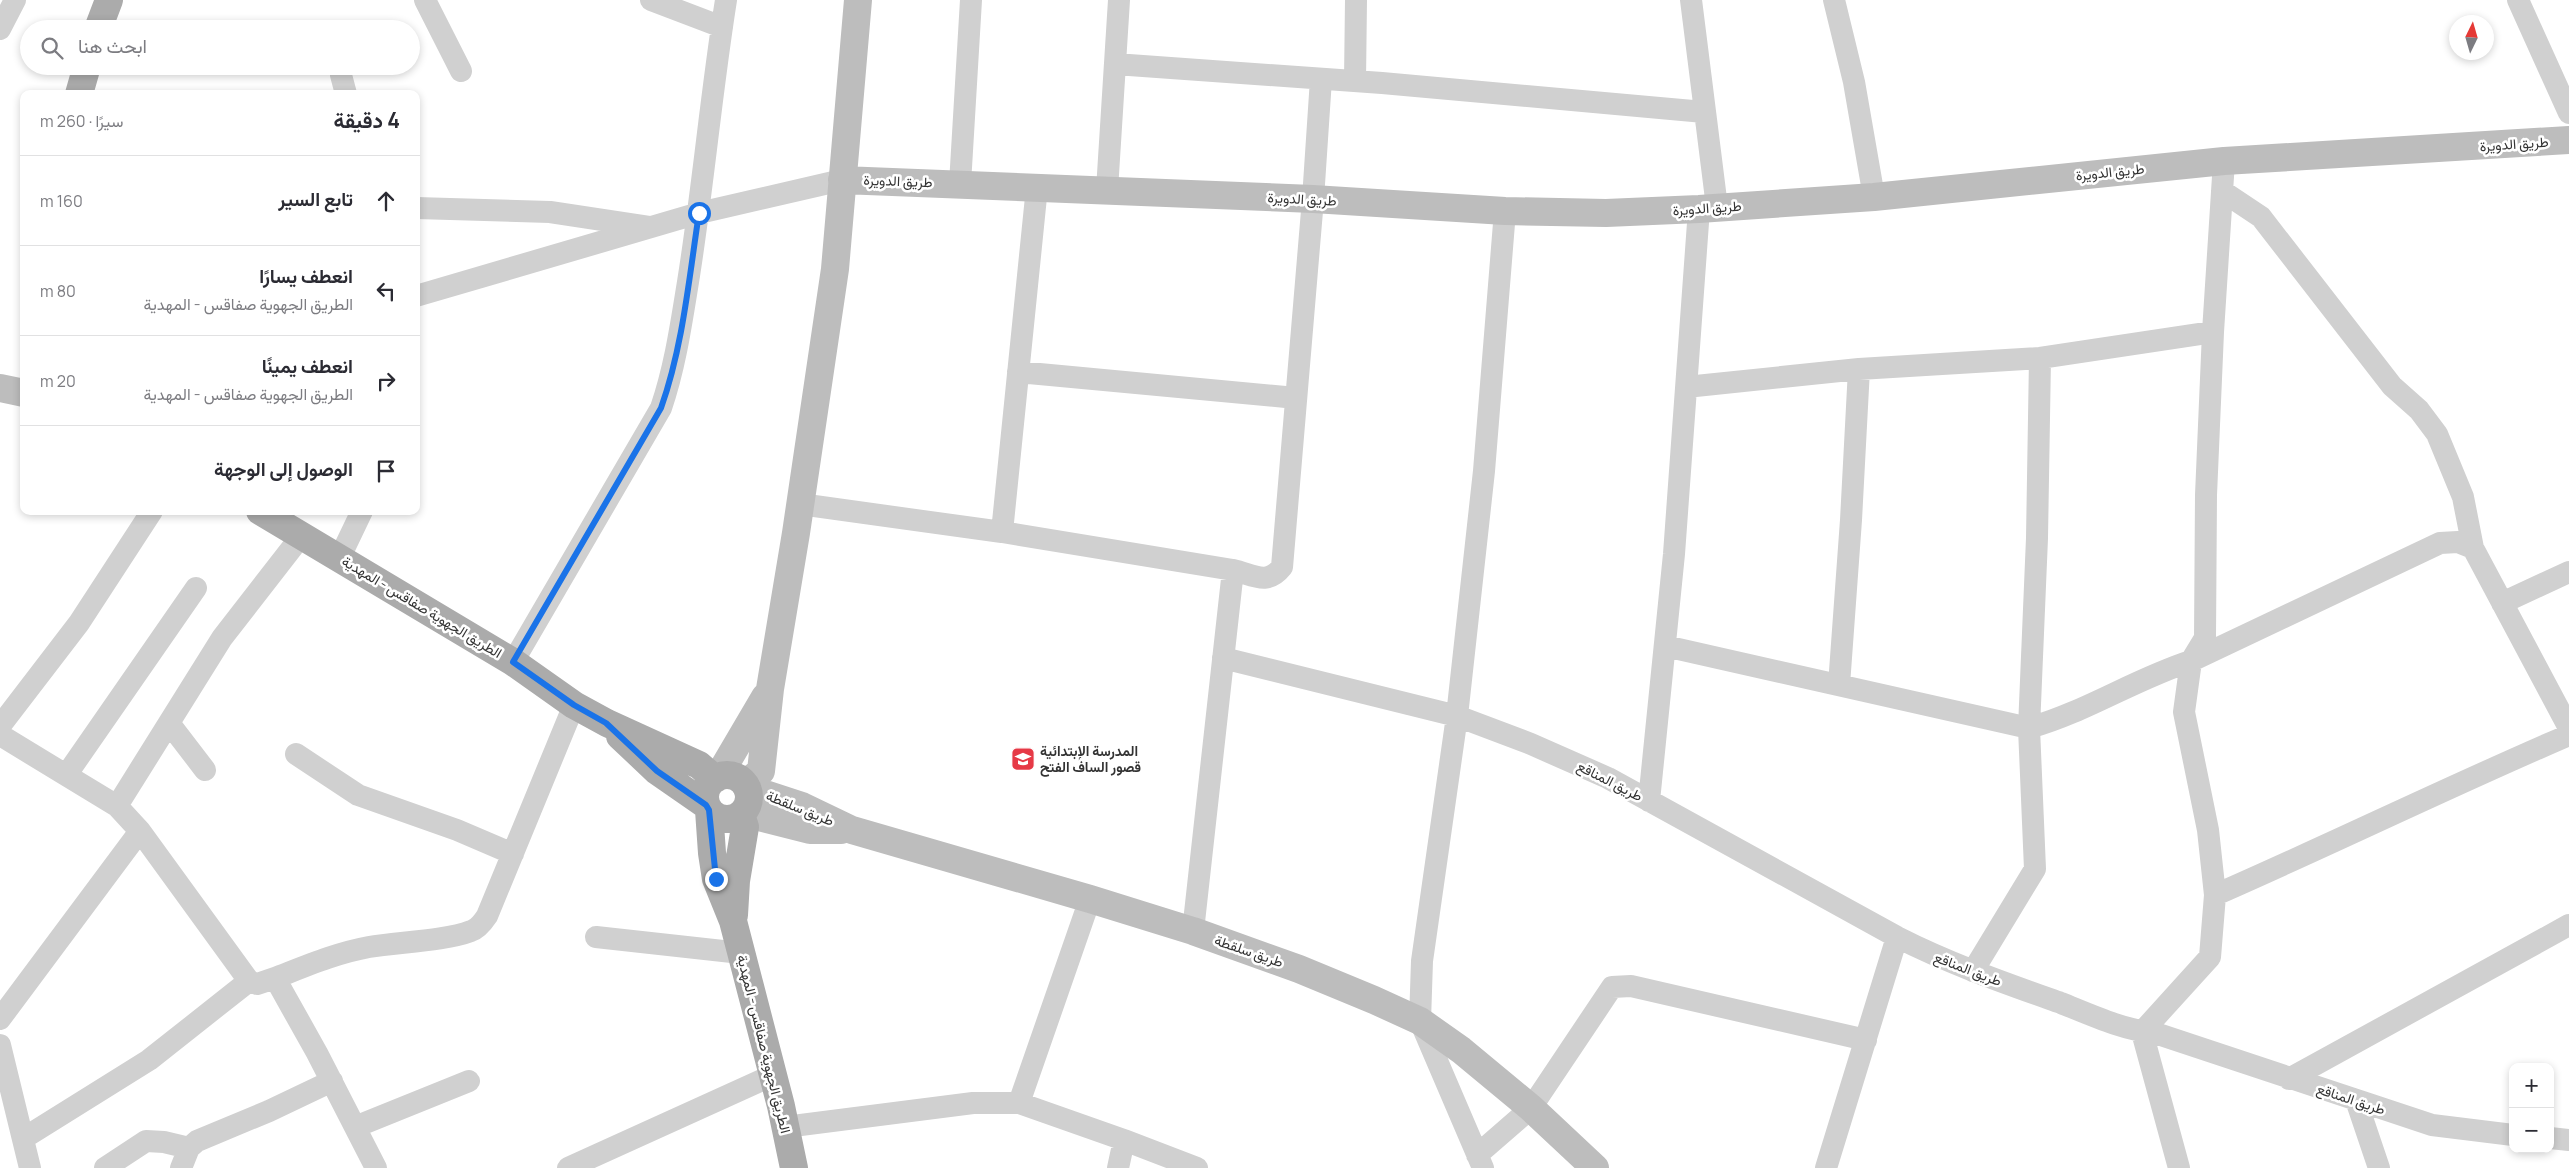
<!DOCTYPE html>
<html lang="ar">
<meta charset="utf-8">
<style>
body{margin:0;font-family:Manrope,Vazirmatn,sans-serif;background:#f7f7f7;color:#2b2b33;direction:rtl}
.controls{position:absolute;right:15px;bottom:15px;display:grid;overflow:hidden;border-radius:10px;box-shadow:0 2px 8px #0003}
.controls button{width:45px;height:45px;display:grid;place-items:center;padding:0;border:0;border-bottom:1px solid #e1e1e2;background:#fff;color:#2b2b33;font:25px sans-serif}
.compass{position:absolute;left:2449px;top:15px;width:45px;height:45px;border-radius:50%;background:#fff;box-shadow:0 2px 8px #0003;rotate:5deg}
.stop{position:absolute;width:15px;height:15px;margin:-11px;border:4px solid #1a73e8;border-radius:50%;background:#fff}
.stop.end{background:#1a73e8;border-color:#fff;box-shadow:0 1px 5px #0008}
.list{margin:0;padding:0;list-style:none}
h2{display:flex;justify-content:space-between;align-items:center;height:65px;margin:0;padding:0 20px;font-size:21px}
h2 small{font-size:16px;font-weight:400;color:#7c7c81}
.list li{display:grid;grid-template-columns:32px 1fr auto;gap:15px;align-items:center;box-sizing:border-box;height:90px;padding:0 20px;border-top:1px solid #e1e1e2}
.list b{display:block;font-size:19px;white-space:nowrap}
.list p{margin:0;font-size:16px;white-space:nowrap;color:#7c7c81}
.list em{font-size:16px;font-style:normal;color:#7c7c81}
.icon{flex:none;width:28px;height:28px;fill:none;stroke:currentColor;stroke-width:2;stroke-linecap:round;stroke-linejoin:round}
.map{position:relative;flex:none;width:2569px;height:1168px;overflow:hidden;direction:ltr}
.search{position:absolute;background:#fff;box-shadow:0 2px 8px #0003;left:20px;top:20px;width:400px;height:55px;display:flex;align-items:center;gap:12px;box-sizing:border-box;padding:0 18px;border-radius:28px;color:#7c7c81;font-size:19px}
.panel{position:absolute;background:#fff;box-shadow:0 2px 8px #0003;left:20px;top:90px;width:400px;height:425px;border-radius:10px;direction:rtl}
.map>svg:first-child{display:block}
.lines{fill:none;stroke-linecap:round;stroke-linejoin:round}
.street{stroke:#d0d0d0;stroke-width:22}
.secondary{stroke:#bdbdbd;stroke-width:28}
.primary{stroke:#ababab;stroke-width:28}
.route{stroke:#1a73e8;stroke-width:6}
.labels{text-anchor:middle;stroke-width:5;stroke-linejoin:round;paint-order:stroke}
.street-label{font-size:14px;fill:#333;stroke:#fff}
.poi-label{font-size:14px;font-weight:bold;fill:#333;stroke:#fff;text-anchor:start}
</style>
<div class="map">
<svg width="2569" height="1168" viewBox="0 0 2569 1168">
<rect width="100%" height="100%" fill="#fff"/>
<g class="lines">
<!-- street -->
<path class="street" d="M 425,0 L 461,71
M 651,0 L 722,27
M 1691,0 L 1717,207
M 1834,0 L 1854,82 L 1874,197
M 2518,0 L 2569,113
M 0,29 L 15,0
M 1115,64 L 1382,83 L 1704,112
M 341,75 L 346,94
M 1355,81 L 1356,0
M 960,184 L 971,0
M 1107,190 L 1119,0
M 2222,191 L 2261,217 L 2392,386 L 2419,410 L 2437,434 L 2463,497 L 2473,548
M 416,208 L 550,212 L 649,227
M 416,296 L 699,213 L 842,180
M 1018,372 L 1296,398
M 1686,387 L 1859,369 L 2040,358 L 2213,332
M 800,504 L 1002,532 L 1037,187
M 1002,532 L 1233,570 C 1254,575 1267,586 1282,567 L 1313,199 L 1321,79
M 340,557 L 362,511
M 2502,603 L 2569,572
M 1665,646 L 2029,728 C 2086,712 2135,679 2191,661 L 2205,638 L 2206,495 L 2213,332 L 2224,161
M 1223,658 L 1457,716 L 1531,744 L 1608,778 L 1897,937 C 1950,964 2005,983 2061,1003 C 2091,1015 2123,1030 2155,1033 L 2432,1125 L 2513,1135
M 513,662 L 661,408 C 675,367 681,325 688,282 C 703,188 711,94 726,0
M 1839,685 L 1851,520 L 1859,369
M 169,723 L 205,770
M 0,726 L 79,623 L 152,511
M 0,735 L 117,806 L 140,831 L 249,981 L 257,984 L 275,978 L 317,1053 L 376,1168
M 296,754 L 358,795 L 457,830 L 513,854
M 67,774 L 196,588
M 1649,801 L 1674,554 L 1699,209
M 117,806 L 222,638 L 302,535
M 2215,895 C 2334,843 2450,786 2569,735
M 1193,931 L 1233,570
M 596,937 L 741,953
M 1973,971 L 2035,869 L 2029,728 L 2037,538 L 2040,358
M 275,978 C 306,966 336,953 369,947 C 398,942 445,941 471,931 C 478,929 483,922 487,916 L 574,705
M 0,1019 L 140,831
M 0,1045 L 30,1168
M 2289,1079 L 2569,925
M 2356,1100 L 2379,1168
M 1019,1103 L 1090,899
M 355,1127 L 469,1081
M 785,1127 L 973,1103 L 1019,1103 L 1124,1140 L 1118,1168
M 24,1138 L 149,1060 L 249,981
M 2550,1138 L 2569,1140
M 1124,1140 L 1197,1168
M 1477,1155 L 1531,1108 L 1612,987 L 1631,986 L 1866,1040
M 105,1168 L 146,1141 L 164,1142 L 189,1148
M 181,1168 L 189,1148 L 197,1141 L 269,1111 L 332,1081
M 568,1168 L 773,1075
M 1483,1168 L 1420,1021 L 1422,961 L 1457,716 L 1484,471 L 1505,211
M 1826,1168 L 1897,937
M 2179,1168 L 2142,1032 L 2210,957 L 2215,895 L 2208,830 L 2184,712 L 2191,661 L 2440,543 L 2458,542 L 2473,548 L 2569,728"/>
<!-- secondary -->
<path class="secondary" d="M 842,180 L 1313,199 L 1505,211 L 1606,213 L 1699,209 L 1874,197 L 2224,161 L 2569,140
M 0,388 L 24,393
M 718,777 L 765,697
M 745,784 L 761,771 L 770,689 L 796,533 L 835,269 L 858,0
M 747,788 L 802,806 L 852,830 L 1090,899 L 1193,931 L 1299,969 L 1374,1000 L 1420,1021 L 1461,1050 L 1531,1108 L 1595,1168
M 743,813 L 810,830 L 841,830"/>
<!-- primary -->
<path class="primary" d="M 98,29 L 109,0
M 79,94 L 87,66
M 260,511 L 513,662 L 574,705 L 607,723 L 699,765 L 715,779
M 620,736 L 657,771 L 706,805
M705 797a22 22 0 1 1 44 0a22 22 0 1 1-44 0Z
M 709,810 L 712,853 L 716,879 L 733,921 L 781,1106 L 794,1168
M 734,915 L 736,881 L 745,827 L 741,814"/>
</g>
<g class="lines">
<!-- route -->
<path class="route" d="M 699,213 C 689,278 683,346 661,408 L 513,662 L 574,705 L 606,723 L 657,771 L 706,805 L 709,810 L 716,879"/>
</g>
<!-- icons -->
<defs>
<g id="school-square" transform="scale(1.25)"><rect x="-9" y="-9" width="18" height="18" rx="4" fill="#e63946" stroke="#fff"/><path d="M0-5L7-2L0 1L-7-2ZM-4 1L0 2.5L4 1V4Q0 6-4 4Z" fill="#fff"/></g>
</defs>
<g fill-rule="evenodd">
<use href="#school-square" x="1023" y="759"/>
</g>
<g class="labels">
<!-- street labels -->
<g class="street-label">
<text transform="translate(2514 144) rotate(-4)" y="5">طريق الدويرة</text>
<text transform="translate(2110 172) rotate(-6)" y="5">طريق الدويرة</text>
<text transform="translate(898 181) rotate(2)" y="5">طريق الدويرة</text>
<text transform="translate(1302 199) rotate(3)" y="5">طريق الدويرة</text>
<text transform="translate(1707 208) rotate(-4)" y="5">طريق الدويرة</text>
<text transform="translate(422 607) rotate(31)" y="5">الطريق الجهوية صفاقس - المهدية</text>
<text transform="translate(1610 781) rotate(27)" y="5">طريق المناقع</text>
<text transform="translate(800 808) rotate(22)" y="5">طريق سلقطة</text>
<text transform="translate(1249 951) rotate(19)" y="5">طريق سلقطة</text>
<text transform="translate(1968 969) rotate(21)" y="5">طريق المناقع</text>
<text transform="translate(764 1044) rotate(76)" y="5">الطريق الجهوية صفاقس - المهدية</text>
<text transform="translate(2351 1099) rotate(18)" y="5">طريق المناقع</text>
</g>
<!-- poi labels -->
<g class="poi-label">
<text x="1040" y="756">المدرسة الإبتدائية<tspan x="1040" dy="16">قصور الساف الفتح</tspan></text>
</g>
</g>
</svg>
<div class="controls">
<button>+</button>
<button>−</button>
</div>
<svg class="compass" viewBox="-18 -18 36 36"><path d="M0-13l5 13h-10z" fill="#e53935"/><path d="M0 13l5-13h-10z" fill="#7c7c81"/></svg>
<div class="stop" style="left:699px;top:213px"></div>
<div class="stop end" style="left:716px;top:879px"></div>
<div class="search"><svg class="icon" aria-label="search" viewBox="0 0 24 24"><circle cx="10" cy="10" r="6"/><path d="M15 15l6 6"/></svg>ابحث هنا</div>
<section class="panel">
<h2>4 دقيقة<small>سيرًا · 260 m</small></h2>
<ul class="list">
<li><svg class="icon" aria-label="ahead" viewBox="0 0 24 24"><path d="M12 20V5M6 11l6-6 6 6"/></svg><div><b>تابع السير</b></div><em>160 m</em></li>
<li><svg class="icon" aria-label="left" viewBox="0 0 24 24"><path d="M17 20v-9H6M10 6l-5 5 5 5"/></svg><div><b>انعطف يسارًا</b><p>الطريق الجهوية صفاقس - المهدية</p></div><em>80 m</em></li>
<li><svg class="icon" aria-label="right" viewBox="0 0 24 24"><path d="M7 20v-9h11M14 6l5 5-5 5"/></svg><div><b>انعطف يمينًا</b><p>الطريق الجهوية صفاقس - المهدية</p></div><em>20 m</em></li>
<li><svg class="icon" aria-label="arrive" viewBox="0 0 24 24"><path d="M6 21V4h12l-3 4 3 4H6"/></svg><div><b>الوصول إلى الوجهة</b></div></li>
</ul>
</section>
</div>
